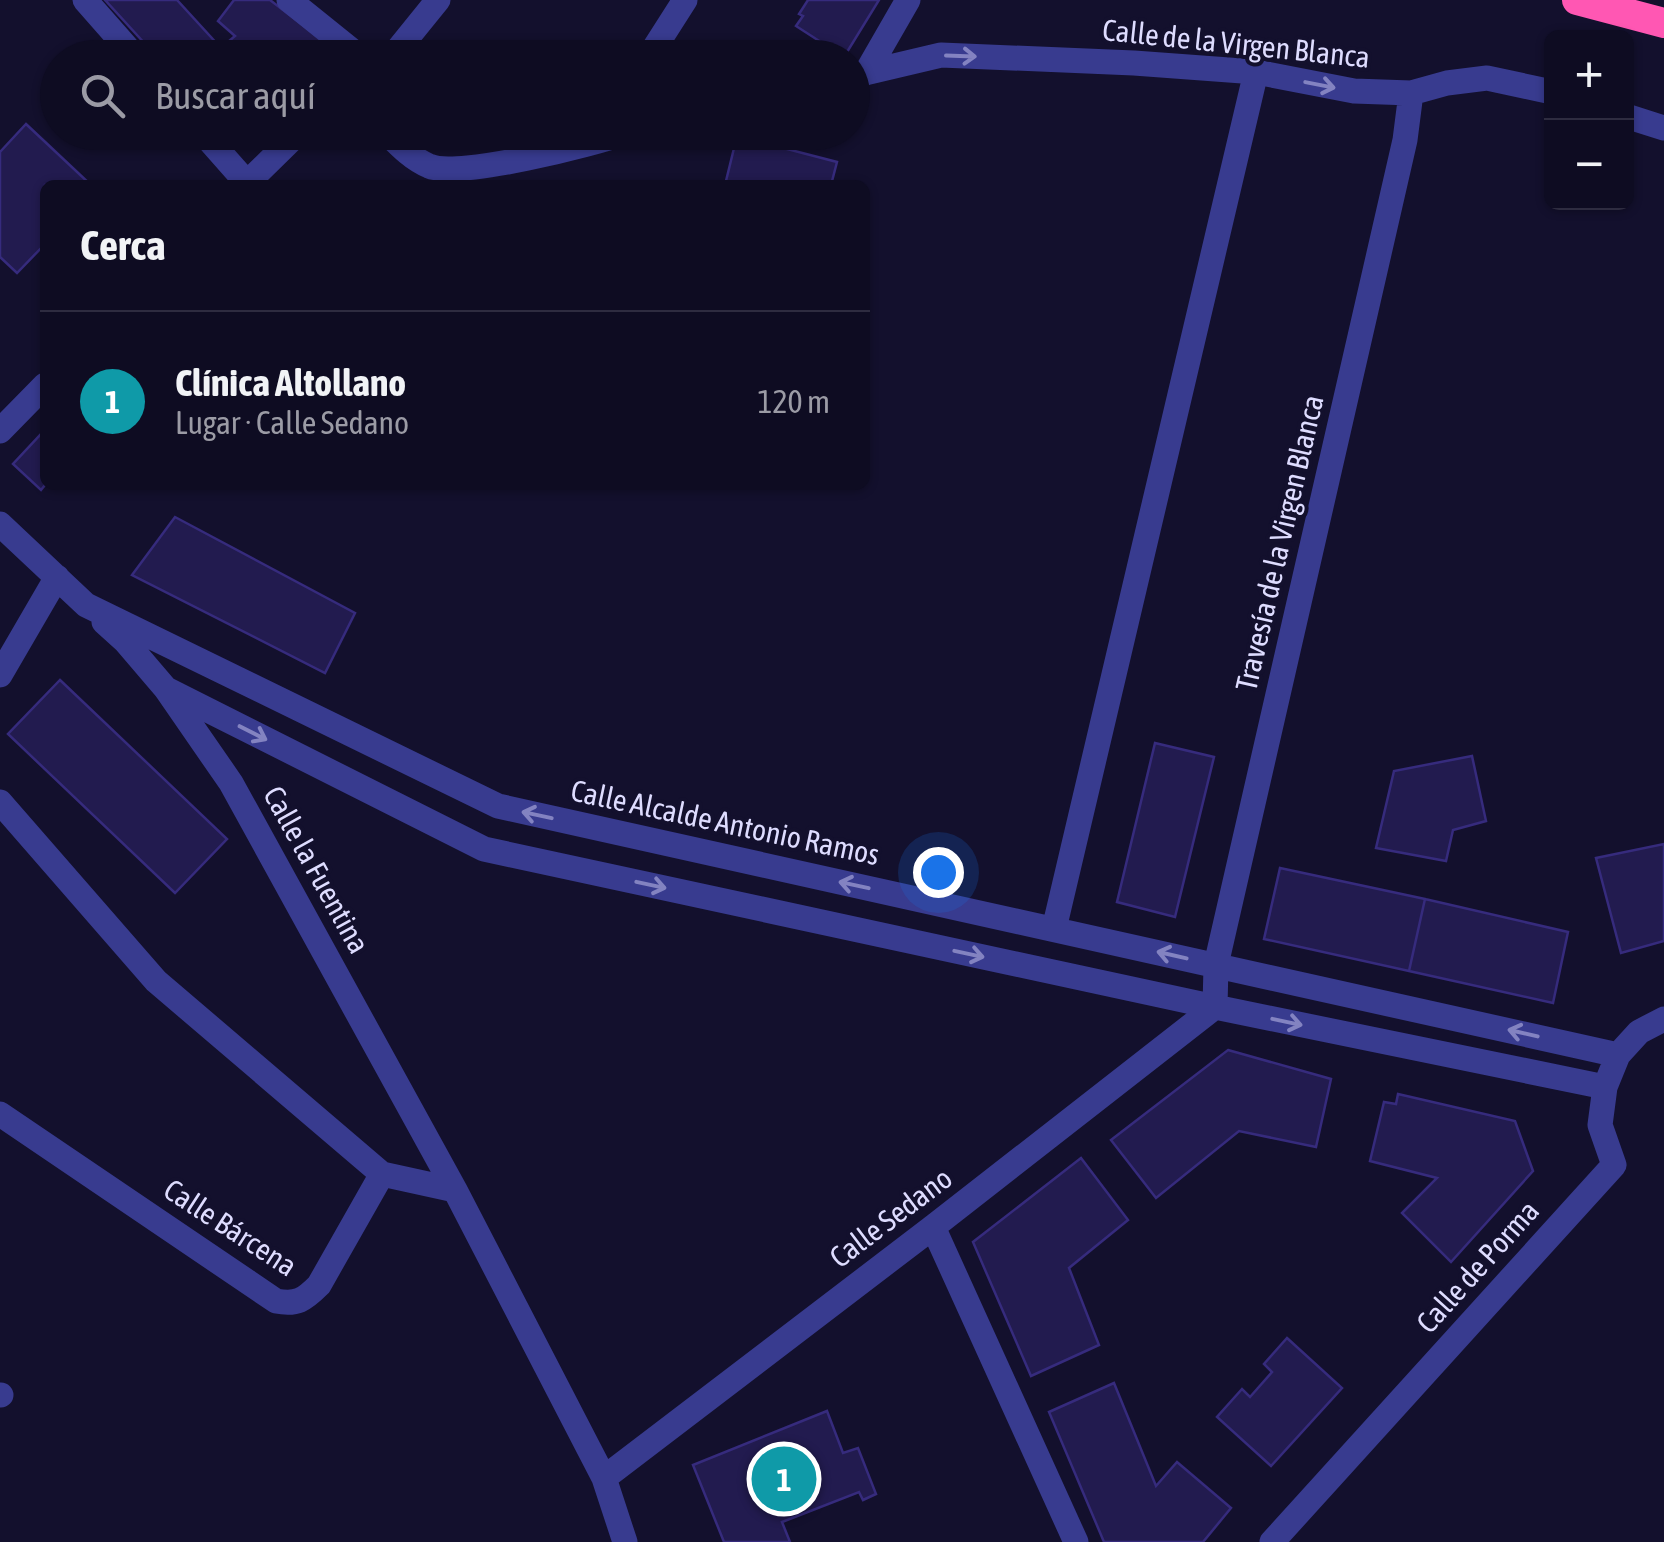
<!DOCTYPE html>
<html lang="es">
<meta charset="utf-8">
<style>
body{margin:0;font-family:"Asap Condensed",sans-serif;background:#1c1a2f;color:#f1f3f6}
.controls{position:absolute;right:30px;top:30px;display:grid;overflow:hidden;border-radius:15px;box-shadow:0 2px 8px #0004}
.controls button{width:90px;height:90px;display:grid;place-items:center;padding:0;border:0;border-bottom:2px solid #2e2c40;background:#0e0c22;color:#f1f3f6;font:50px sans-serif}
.you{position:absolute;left:938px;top:872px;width:35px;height:35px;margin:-25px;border:8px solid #fff;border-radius:50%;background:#1a73e8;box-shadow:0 0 0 15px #1a73e833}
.badge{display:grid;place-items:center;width:65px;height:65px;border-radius:50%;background:#08f6ff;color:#fff;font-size:32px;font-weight:700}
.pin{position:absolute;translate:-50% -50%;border:5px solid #fff;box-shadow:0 2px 10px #0006}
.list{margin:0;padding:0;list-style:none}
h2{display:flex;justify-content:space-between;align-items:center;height:130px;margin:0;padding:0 40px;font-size:42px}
h2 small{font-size:32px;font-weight:400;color:#9b9ba5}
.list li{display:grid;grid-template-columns:65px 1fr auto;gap:30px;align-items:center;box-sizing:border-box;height:180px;padding:0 40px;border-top:2px solid #2e2c40}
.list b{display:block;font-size:38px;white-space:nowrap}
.list p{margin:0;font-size:32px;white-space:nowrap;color:#9b9ba5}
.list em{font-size:32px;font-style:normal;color:#9b9ba5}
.icon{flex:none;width:55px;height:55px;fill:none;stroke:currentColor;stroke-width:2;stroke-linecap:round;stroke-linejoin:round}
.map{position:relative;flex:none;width:1664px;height:1542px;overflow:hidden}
.search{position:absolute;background:#0e0c22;box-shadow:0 2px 8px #0004;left:40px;top:40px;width:830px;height:110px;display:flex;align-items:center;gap:25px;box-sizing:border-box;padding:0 35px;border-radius:55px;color:#9b9ba5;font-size:38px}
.panel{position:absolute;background:#0e0c22;box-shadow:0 2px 8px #0004;left:40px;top:180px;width:830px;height:310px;border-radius:15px}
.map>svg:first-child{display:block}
.building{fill:#221b4f;stroke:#362b7d;stroke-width:2.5}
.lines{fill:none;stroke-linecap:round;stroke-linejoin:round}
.street{stroke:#383b8f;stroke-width:25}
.highway{stroke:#ff57b3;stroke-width:30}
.oneway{stroke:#8383c1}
.labels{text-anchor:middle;stroke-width:8;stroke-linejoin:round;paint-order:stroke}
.street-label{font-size:30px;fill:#dedcff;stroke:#13102d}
</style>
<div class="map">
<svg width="1664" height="1542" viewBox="0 0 1664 1542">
<rect width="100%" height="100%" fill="#13102d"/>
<!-- building -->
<path class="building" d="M 105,0 L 177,0 L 221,48 L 235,36 L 218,21 L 234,0 L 270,0 L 330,46 L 318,58 L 158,58 Z
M 808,0 L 879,0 L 844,57 L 796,26 L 803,16 L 799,14 Z
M 26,124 L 91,185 L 45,185 L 45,244 L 17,273 L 0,257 L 0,152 Z
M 737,136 L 837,162 L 831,185 L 725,185 Z
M 42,433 L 45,435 L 45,485 L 41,490 L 13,464 Z
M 175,517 L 355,613 L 325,673 L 132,575 Z
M 60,680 L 227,839 L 175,893 L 8,734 Z
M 1155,743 L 1214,757 L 1175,917 L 1117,902 Z
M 1472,756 L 1486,821 L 1453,830 L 1446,861 L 1376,848 L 1394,771 Z
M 1664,844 L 1664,941 L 1621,953 L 1596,858 Z
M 1280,868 L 1425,899 L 1409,971 L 1264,939 Z
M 1425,899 L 1568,932 L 1553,1003 L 1409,971 Z
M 1228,1050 L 1331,1079 L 1316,1147 L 1239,1131 L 1156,1198 L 1111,1140 Z
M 1398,1094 L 1515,1121 L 1533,1171 L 1451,1262 L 1402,1213 L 1437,1178 L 1370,1161 L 1384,1102 L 1396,1104 Z
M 1081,1158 L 1128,1220 L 1069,1268 L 1099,1345 L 1031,1376 L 973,1242 Z
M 1287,1338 L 1342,1388 L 1271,1466 L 1217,1417 L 1242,1389 L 1250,1397 L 1272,1372 L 1264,1364 Z
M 1114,1383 L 1156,1486 L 1177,1462 L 1231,1508 L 1203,1542 L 1104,1542 L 1049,1412 Z
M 827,1411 L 843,1453 L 858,1448 L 876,1494 L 863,1500 L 859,1492 L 782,1522 L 790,1542 L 724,1542 L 693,1465 Z"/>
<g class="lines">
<!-- street -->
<path class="street" d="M 85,0 L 136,58
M 289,0 L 361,58
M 391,58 L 438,0
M 648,58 L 685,0
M 866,73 L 908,0
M 852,76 L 941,55 L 1134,63 L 1256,72 L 1354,91 L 1411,93 L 1447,83 L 1487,78 L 1552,92
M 1626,116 L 1664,128
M 202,132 L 247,183
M 386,132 C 399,145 412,159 429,166 C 458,179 594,144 628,132
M 245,185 L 299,132
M 0,431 L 45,385
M 0,524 L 86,605 L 498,806 L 1618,1055
M 104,622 L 125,641 L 166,689 L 231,783 L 455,1190 L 604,1478 L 625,1542
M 0,675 L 57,577
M 166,689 L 484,849 L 1215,1007 L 1605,1087
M 0,802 L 156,981 L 382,1174 L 455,1190
M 1054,929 L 1256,72
M 0,1114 L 276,1301 C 297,1305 304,1300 319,1285 L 382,1174
M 933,1227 L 1076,1542
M 0,1395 L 1,1395
M 604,1478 L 933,1227 L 1215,1007 L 1216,965 L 1405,140 L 1411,93
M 1272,1542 L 1614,1165 L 1600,1125 L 1605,1087 L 1618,1055 L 1639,1032 L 1664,1019"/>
<!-- highway -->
<path class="highway" d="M 1577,0 L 1664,23"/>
</g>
<!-- one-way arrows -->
<defs><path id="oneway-shaft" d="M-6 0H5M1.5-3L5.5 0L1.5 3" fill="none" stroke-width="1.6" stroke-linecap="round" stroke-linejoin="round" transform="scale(2.5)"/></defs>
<g class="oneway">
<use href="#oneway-shaft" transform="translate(961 56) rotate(2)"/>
<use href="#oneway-shaft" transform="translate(1320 85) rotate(11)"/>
<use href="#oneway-shaft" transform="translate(253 733) rotate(27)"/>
<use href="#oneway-shaft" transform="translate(537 815) rotate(-168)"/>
<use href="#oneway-shaft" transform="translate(651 885) rotate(12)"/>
<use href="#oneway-shaft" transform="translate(854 885) rotate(-168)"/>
<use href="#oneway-shaft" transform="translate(969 954) rotate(12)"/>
<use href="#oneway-shaft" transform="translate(1172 955) rotate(-167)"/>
<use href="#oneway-shaft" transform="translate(1287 1022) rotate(12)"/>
<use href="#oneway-shaft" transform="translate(1523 1033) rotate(-167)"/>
</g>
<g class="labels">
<!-- street labels -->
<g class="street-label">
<text transform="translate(1236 44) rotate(6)" y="10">Calle de la Virgen Blanca</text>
<text transform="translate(1280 543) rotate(-77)" y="10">Travesía de la Virgen Blanca</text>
<text transform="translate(725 823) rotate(12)" y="10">Calle Alcalde Antonio Ramos</text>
<text transform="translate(316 870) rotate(61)" y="10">Calle la Fuentina</text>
<text transform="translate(891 1218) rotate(-37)" y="10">Calle Sedano</text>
<text transform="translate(230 1228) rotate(33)" y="10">Calle Bárcena</text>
<text transform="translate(1478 1267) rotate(-48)" y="10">Calle de Porma</text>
</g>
</g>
</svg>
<div class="controls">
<button>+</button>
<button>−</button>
</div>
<div class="you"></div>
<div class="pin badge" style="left:784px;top:1479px;background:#0f9aa8">1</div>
<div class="search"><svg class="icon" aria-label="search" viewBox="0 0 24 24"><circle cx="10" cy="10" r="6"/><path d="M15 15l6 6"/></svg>Buscar aquí</div>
<section class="panel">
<h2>Cerca<small></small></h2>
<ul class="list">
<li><span class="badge" style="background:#0f9aa8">1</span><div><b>Clínica Altollano</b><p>Lugar · Calle Sedano</p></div><em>120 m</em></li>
</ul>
</section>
</div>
